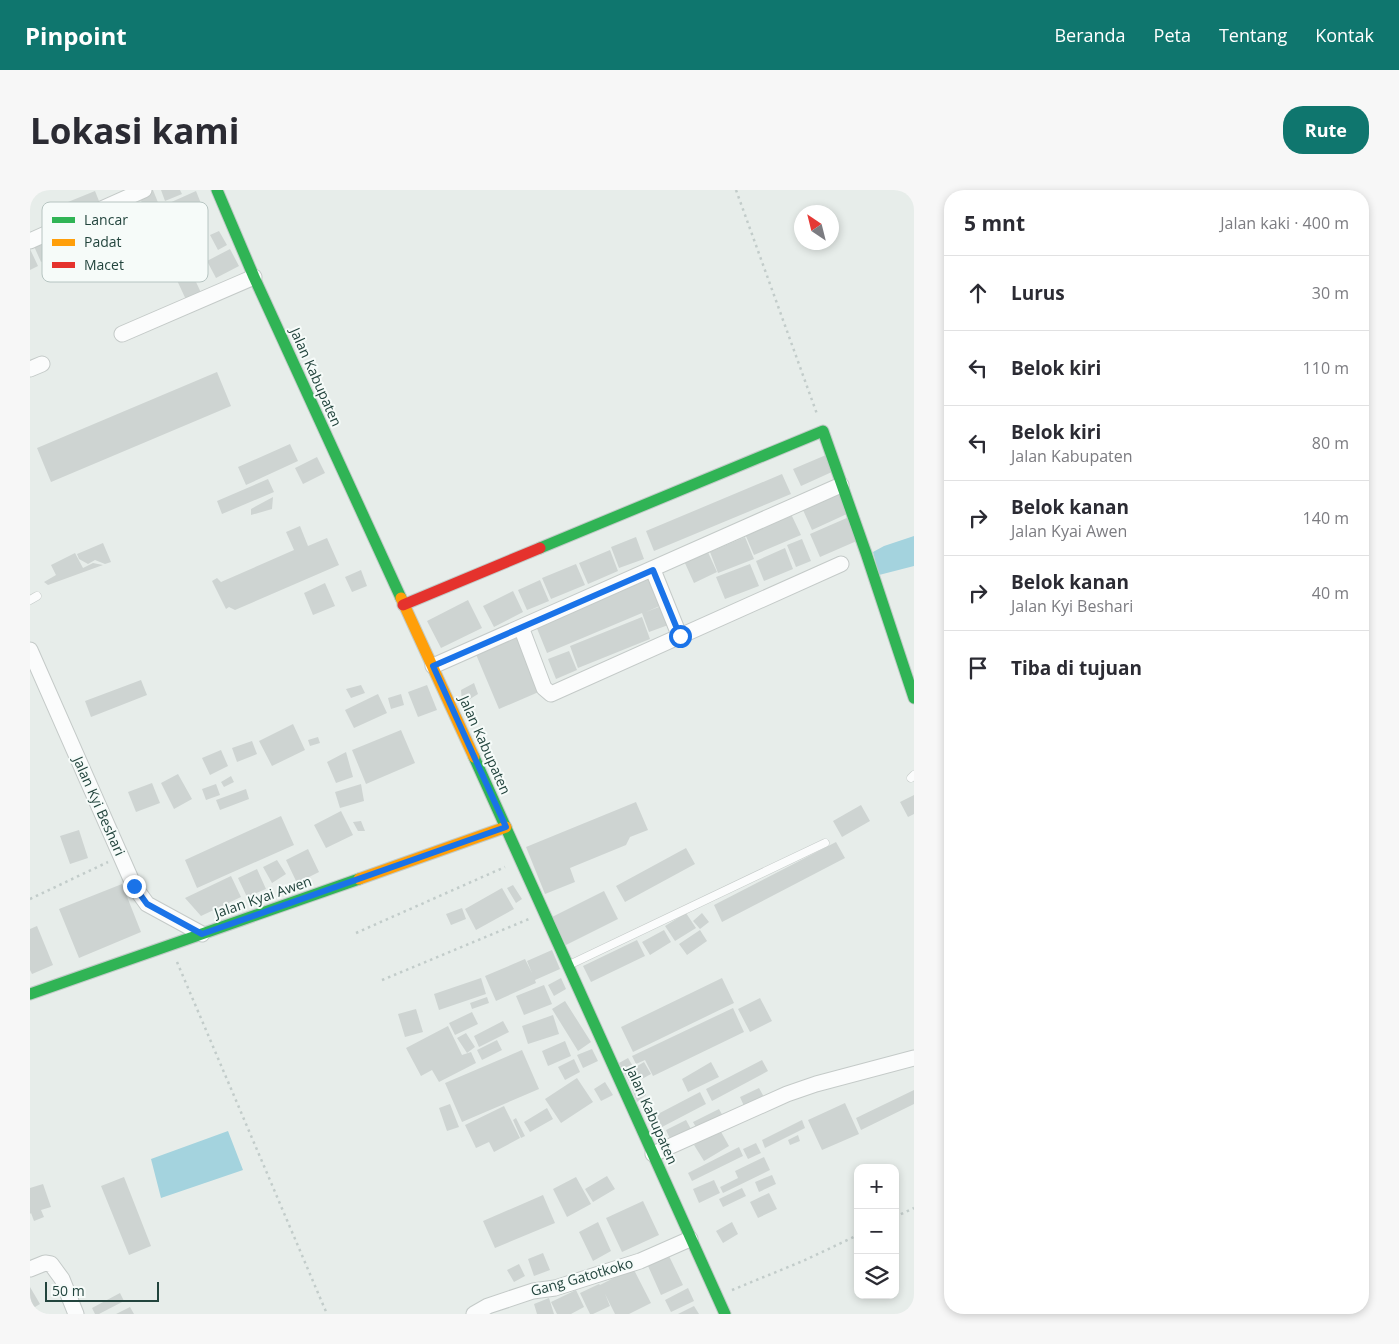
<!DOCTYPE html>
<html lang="id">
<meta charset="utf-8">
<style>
body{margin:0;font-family:"Open Sans",sans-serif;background:#f7f7f7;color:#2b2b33}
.controls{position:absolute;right:15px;bottom:15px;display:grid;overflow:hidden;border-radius:10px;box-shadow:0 2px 8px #0003}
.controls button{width:45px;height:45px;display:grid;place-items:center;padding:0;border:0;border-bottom:1px solid #e1e1e2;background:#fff;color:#2b2b33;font:25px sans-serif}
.compass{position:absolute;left:764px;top:15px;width:45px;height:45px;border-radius:50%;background:#fff;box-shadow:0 2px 8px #0003;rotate:325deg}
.scale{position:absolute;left:15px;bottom:12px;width:114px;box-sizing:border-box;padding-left:5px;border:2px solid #22443d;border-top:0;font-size:14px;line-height:18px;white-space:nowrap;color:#22443d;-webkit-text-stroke:4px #f6fbf9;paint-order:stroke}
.stop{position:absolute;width:15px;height:15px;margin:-11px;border:4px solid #1a73e8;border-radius:50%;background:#fff}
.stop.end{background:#1a73e8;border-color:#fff;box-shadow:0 1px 5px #0008}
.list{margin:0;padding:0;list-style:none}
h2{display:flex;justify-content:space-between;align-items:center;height:65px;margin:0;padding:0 20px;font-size:21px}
h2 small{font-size:16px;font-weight:400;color:#7c7c81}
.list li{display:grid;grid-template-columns:32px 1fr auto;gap:15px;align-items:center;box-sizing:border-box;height:75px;padding:0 20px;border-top:1px solid #e1e1e2}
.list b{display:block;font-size:19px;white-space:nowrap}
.list p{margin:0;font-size:16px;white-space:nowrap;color:#7c7c81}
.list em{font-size:16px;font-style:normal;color:#7c7c81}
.icon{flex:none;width:28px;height:28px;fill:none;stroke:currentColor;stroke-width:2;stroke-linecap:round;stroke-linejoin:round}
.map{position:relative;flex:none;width:884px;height:1124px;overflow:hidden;border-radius:20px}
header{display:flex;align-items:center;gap:30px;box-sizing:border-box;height:70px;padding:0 25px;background:#0f766e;color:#fff}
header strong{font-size:24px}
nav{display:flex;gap:28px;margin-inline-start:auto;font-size:18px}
.intro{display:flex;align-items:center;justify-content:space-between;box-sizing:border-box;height:120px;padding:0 30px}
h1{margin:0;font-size:35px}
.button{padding:12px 22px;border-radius:20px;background:#0f766e;color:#fff;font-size:18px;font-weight:700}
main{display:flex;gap:30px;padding:0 30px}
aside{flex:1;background:#fff;border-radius:20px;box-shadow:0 2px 8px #0003}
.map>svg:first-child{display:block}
.water{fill:#a4d3de}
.building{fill:#ced4d2}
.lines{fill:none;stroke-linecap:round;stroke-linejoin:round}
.lane-casing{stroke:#c4cac8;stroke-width:9}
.street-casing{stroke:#c4cac8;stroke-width:17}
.fast-casing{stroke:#c2cbc8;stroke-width:13}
.slow-casing{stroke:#c2cbc8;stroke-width:13}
.jam-casing{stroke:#c2cbc8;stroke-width:13}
.path{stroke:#c2ccca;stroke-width:2.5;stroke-dasharray:2.5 4;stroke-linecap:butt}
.lane{stroke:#fbfcfc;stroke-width:8}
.street{stroke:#fbfcfc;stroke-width:15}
.fast{stroke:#30b455;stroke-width:11}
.slow{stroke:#ff9f0a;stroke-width:11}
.jam{stroke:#e5322d;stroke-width:11}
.route{stroke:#1a73e8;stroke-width:6}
.labels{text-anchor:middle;stroke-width:4;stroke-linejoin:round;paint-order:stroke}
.street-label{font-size:14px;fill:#22443d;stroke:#f6fbf9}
.key{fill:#f6fbf9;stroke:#b6c4c1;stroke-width:1}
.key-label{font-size:14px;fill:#22443d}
</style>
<header>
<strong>Pinpoint</strong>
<nav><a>Beranda</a><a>Peta</a><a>Tentang</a><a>Kontak</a></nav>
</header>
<div class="intro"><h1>Lokasi kami</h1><a class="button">Rute</a></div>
<main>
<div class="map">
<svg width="884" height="1124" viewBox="0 0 884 1124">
<rect width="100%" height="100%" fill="#e7edea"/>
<!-- water -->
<path class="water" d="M 884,346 L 884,376 L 849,385 L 843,362 L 854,356 Z
M 198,941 L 213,980 L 131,1008 L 121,969 Z"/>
<!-- building -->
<path class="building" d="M 118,0 L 123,0 L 131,20 L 116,26 L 109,4 Z
M 131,0 L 150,0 L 152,4 L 135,11 Z
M 65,1 L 71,16 L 40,29 L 33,14 Z
M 166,1 L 174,21 L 146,34 L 137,14 Z
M 189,41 L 197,55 L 188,60 L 180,45 Z
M 21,46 L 29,63 L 11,72 L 3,54 Z
M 0,59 L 8,76 L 0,80 Z
M 200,59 L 209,76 L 186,88 L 177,71 Z
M 160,79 L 173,107 L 158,114 L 145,86 Z
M 187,182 L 201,216 L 21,292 L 7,258 Z
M 260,254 L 268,271 L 216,295 L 208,277 Z
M 796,265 L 804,281 L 771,296 L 763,279 Z
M 287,267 L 295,283 L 273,294 L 265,278 Z
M 752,284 L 761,304 L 624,361 L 616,341 Z
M 238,289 L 244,302 L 192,324 L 187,311 Z
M 809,303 L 819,323 L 782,340 L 773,320 Z
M 243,307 L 242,319 L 221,325 L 221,319 Z
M 761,324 L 771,345 L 724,365 L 715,344 Z
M 819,327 L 829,350 L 790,367 L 780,344 Z
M 270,336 L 278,356 L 297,348 L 309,375 L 205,420 L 199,417 L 196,419 L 182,391 L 187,388 L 191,392 L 264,360 L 256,342 Z
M 606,347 L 614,369 L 589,378 L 581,357 Z
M 715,347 L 724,369 L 688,383 L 680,362 Z
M 772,349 L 781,371 L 766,377 L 757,355 Z
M 73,353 L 81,372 L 75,374 L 65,370 L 58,374 L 49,369 L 47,364 Z
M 755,358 L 763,379 L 734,391 L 726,371 Z
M 580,360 L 588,381 L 558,394 L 549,373 Z
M 677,360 L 687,382 L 664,393 L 654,371 Z
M 45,363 L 53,378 L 63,373 L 73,375 L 18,395 L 14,392 L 26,385 L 21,375 Z
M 546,374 L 555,395 L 521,409 L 512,388 Z
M 720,374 L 729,396 L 695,409 L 686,387 Z
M 331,380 L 337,396 L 322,402 L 315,387 Z
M 621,388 L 632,415 L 616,422 L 634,415 L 641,434 L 619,442 L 612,423 L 517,463 L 506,436 Z
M 510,390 L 519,411 L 497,420 L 488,400 Z
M 295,393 L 305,416 L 283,425 L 274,403 Z
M 483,401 L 493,422 L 464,437 L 453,416 Z
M 438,410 L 452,438 L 411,458 L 397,431 Z
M 612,427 L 620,449 L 548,478 L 540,456 Z
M 487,444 L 511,501 L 469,519 L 445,462 Z
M 539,461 L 547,480 L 526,489 L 518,469 Z
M 111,490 L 117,505 L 61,527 L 55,511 Z
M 444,493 L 448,504 L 432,514 L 431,500 Z
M 331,495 L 335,503 L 321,508 L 316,499 Z
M 397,495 L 407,520 L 388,527 L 378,502 Z
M 348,504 L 357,523 L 324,538 L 315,520 Z
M 371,504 L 374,515 L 361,519 L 358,508 Z
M 263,534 L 275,560 L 242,576 L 229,551 Z
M 371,540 L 385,573 L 336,594 L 322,560 Z
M 288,547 L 290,553 L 280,556 L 278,550 Z
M 222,551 L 227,564 L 207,572 L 202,558 Z
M 191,560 L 198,576 L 180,585 L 172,568 Z
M 316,562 L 323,587 L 306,593 L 297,572 Z
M 148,584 L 162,609 L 144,619 L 131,593 Z
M 201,586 L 204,592 L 194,597 L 191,592 Z
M 122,593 L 130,613 L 106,622 L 98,602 Z
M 186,594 L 190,605 L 176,610 L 172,599 Z
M 331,594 L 334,611 L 310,618 L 305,602 Z
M 216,599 L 219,609 L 190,620 L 186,610 Z
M 884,605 L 884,624 L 878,627 L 870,612 Z
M 606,612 L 618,640 L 600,647 L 596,655 L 540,678 L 545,692 L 515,704 L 496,657 Z
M 831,615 L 840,631 L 812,647 L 803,631 Z
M 311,621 L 323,645 L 296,658 L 284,635 Z
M 251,626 L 264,655 L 167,698 L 155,670 Z
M 331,631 L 335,641 L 328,641 L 323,632 Z
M 49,640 L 58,668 L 40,674 L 30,646 Z
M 806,652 L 815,668 L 692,732 L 684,715 Z
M 656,658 L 665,674 L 595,712 L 586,696 Z
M 278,659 L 289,682 L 267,693 L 256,670 Z
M 247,670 L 256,684 L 242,693 L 233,677 Z
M 227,679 L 236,699 L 217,707 L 208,688 Z
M 201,686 L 211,707 L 171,726 L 155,708 Z
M 92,694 L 111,742 L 49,768 L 29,719 Z
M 483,695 L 492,709 L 486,713 L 477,698 Z
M 472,698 L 484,719 L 446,740 L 435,719 Z
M 574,701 L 588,729 L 536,755 L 522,727 Z
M 432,718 L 436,729 L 421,735 L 416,724 Z
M 656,723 L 666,738 L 645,751 L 635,736 Z
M 672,723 L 679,732 L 670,739 L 663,731 Z
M 7,736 L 23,775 L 2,784 L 0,780 L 0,739 Z
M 634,740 L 641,752 L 620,765 L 612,752 Z
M 670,740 L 677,751 L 657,765 L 649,754 Z
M 607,750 L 615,766 L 561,792 L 553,776 Z
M 522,760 L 530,779 L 505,790 L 506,793 L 466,811 L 455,786 L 495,769 L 502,783 L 497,771 Z
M 451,788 L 456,804 L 409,820 L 404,804 Z
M 531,788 L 536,799 L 524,806 L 518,795 Z
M 692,788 L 704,813 L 603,862 L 591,837 Z
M 514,795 L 522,814 L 494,825 L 486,806 Z
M 457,807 L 459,813 L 442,819 L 440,813 Z
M 730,808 L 742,831 L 720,842 L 708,819 Z
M 535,811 L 561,852 L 548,861 L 522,819 Z
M 703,818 L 714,842 L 623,886 L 615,870 L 606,874 L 602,866 Z
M 386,819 L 393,842 L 375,847 L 368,824 Z
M 442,822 L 448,834 L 425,845 L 419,833 Z
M 523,825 L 529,844 L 498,854 L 492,836 Z
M 473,831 L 479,842 L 449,857 L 444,846 Z
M 418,836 L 432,865 L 441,862 L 446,873 L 409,892 L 402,880 L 391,886 L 376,858 Z
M 436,843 L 445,857 L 437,863 L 427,848 Z
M 467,850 L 472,860 L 452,870 L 447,860 Z
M 535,851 L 541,866 L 518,876 L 512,861 Z
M 562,859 L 568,871 L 553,878 L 547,865 Z
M 492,860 L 509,899 L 432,932 L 415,893 Z
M 598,868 L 604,878 L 614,872 L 621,884 L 601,895 L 589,873 Z
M 544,869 L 550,882 L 535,890 L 528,877 Z
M 732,870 L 738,881 L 682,911 L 676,899 Z
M 681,872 L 689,887 L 658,902 L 652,889 Z
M 547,888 L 563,912 L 531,933 L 515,909 Z
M 575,892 L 583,905 L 571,911 L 564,899 Z
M 612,894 L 616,905 L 607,912 L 602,899 Z
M 729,898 L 734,907 L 714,916 L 710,907 Z
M 884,900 L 884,914 L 831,940 L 826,928 Z
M 670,902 L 676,914 L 632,937 L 626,925 Z
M 815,913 L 829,944 L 792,960 L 778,930 Z
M 420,914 L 429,937 L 417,941 L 409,918 Z
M 474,916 L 490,948 L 464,962 L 459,952 L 446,958 L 435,935 Z
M 517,918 L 523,929 L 500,942 L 494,932 Z
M 689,919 L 694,928 L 668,941 L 663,932 Z
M 486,928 L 495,946 L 491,948 L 483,930 Z
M 656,930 L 662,941 L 641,951 L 636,940 Z
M 772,930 L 775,938 L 735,958 L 732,950 Z
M 690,940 L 699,956 L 674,971 L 664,955 Z
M 768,945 L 770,951 L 760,955 L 758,950 Z
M 726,953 L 731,963 L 718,969 L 713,959 Z
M 709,957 L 713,966 L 662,991 L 658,983 Z
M 734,967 L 740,980 L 693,1003 L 690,997 L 708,988 L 705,981 Z
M 742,985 L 746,994 L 729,1002 L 725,992 Z
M 577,986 L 585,999 L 563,1012 L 555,999 Z
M 94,987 L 121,1056 L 99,1065 L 71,996 Z
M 546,987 L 561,1014 L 537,1027 L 523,999 Z
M 684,990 L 690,1003 L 669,1013 L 663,999 Z
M 13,994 L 21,1017 L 11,1020 L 14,1027 L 4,1031 L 1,1023 L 0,1024 L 0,998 Z
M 712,998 L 716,1006 L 693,1017 L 689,1009 Z
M 739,1003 L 747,1019 L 728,1028 L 720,1012 Z
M 513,1005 L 525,1033 L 465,1058 L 453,1031 Z
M 613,1011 L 629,1045 L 592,1062 L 576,1028 Z
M 568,1032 L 581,1061 L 563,1071 L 549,1042 Z
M 702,1032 L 708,1044 L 693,1053 L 686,1041 Z
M 513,1063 L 520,1080 L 504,1086 L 498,1069 Z
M 639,1066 L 653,1095 L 631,1105 L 618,1076 Z
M 489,1074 L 495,1086 L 484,1092 L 477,1080 Z
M 603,1078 L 621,1113 L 599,1124 L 585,1124 L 575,1104 L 580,1116 L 563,1124 L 560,1124 L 550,1103 L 569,1094 L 570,1095 Z
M 0,1097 L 10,1114 L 0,1120 Z
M 658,1098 L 664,1111 L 641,1122 L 635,1110 Z
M 546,1100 L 554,1117 L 541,1124 L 527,1124 L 521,1112 Z
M 90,1103 L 94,1111 L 69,1124 L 65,1124 L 62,1118 Z
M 519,1108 L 524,1124 L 507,1124 L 504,1114 Z
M 664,1116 L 669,1124 L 648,1124 Z
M 100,1117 L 104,1124 L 86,1124 Z"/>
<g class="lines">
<!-- lane casing -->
<g class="lane-casing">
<path id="lane" d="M 0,410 L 7,406
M 881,588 L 884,585
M 539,775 L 795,653"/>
</g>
<!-- street casing -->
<g class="street-casing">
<path id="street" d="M 0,51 L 114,0
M 92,144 L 224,87
M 0,179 L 12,174
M 623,380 L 650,447
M 491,437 L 514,498 L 521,504 L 811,374
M 0,460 L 104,696 L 117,714 L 172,744
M 403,476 L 811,295
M 623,964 L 757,904 L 786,894 L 884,868
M 0,1079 L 15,1073 L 21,1074 L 32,1089 L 46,1124
M 444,1124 L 458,1116 L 503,1101 L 525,1098 L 610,1071 L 660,1049"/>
</g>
<!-- fast casing -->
<g class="fast-casing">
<path id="fast" d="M 187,0 L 224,87 L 371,408
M 510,358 L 793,241 L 836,363 L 884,508
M 444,567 L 695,1124
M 0,804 L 329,689"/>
</g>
<!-- slow casing -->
<g class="slow-casing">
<path id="slow" d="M 371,408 L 444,567
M 329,689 L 476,637"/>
</g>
<!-- jam casing -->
<g class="jam-casing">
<path id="jam" d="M 373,415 L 510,358"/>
</g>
<!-- path -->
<path class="path" d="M 706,0 L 787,224
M 0,709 L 78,672
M 326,743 L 475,677
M 147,772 L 297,1124
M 352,790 L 499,729
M 865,1027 L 884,1018
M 702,1100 L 773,1071 L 828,1045"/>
<!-- lane -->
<use href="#lane" class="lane"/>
<!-- street -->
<use href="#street" class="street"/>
<!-- fast -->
<use href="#fast" class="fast"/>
<!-- slow -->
<use href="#slow" class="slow"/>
<!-- jam -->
<use href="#jam" class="jam"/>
</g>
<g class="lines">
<!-- route -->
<path class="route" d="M 104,696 L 117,714 L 172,744 L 476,637 L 403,476 L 623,380 L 650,446"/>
</g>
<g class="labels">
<!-- street labels -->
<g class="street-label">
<text transform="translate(286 187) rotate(66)" y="5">Jalan Kabupaten</text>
<text transform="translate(455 555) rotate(66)" y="5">Jalan Kabupaten</text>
<text transform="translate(69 616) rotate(66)" y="5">Jalan Kyi Beshari</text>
<text transform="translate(233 707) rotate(-19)" y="5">Jalan Kyai Awen</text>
<text transform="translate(622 925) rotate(66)" y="5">Jalan Kabupaten</text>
<text transform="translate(552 1087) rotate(-16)" y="5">Gang Gatotkoko</text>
</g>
</g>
<!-- legend -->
<rect x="12" y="12" width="166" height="80" rx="8" class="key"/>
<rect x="22" y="27" width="23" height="6" fill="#30b455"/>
<rect x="22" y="49" width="23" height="7" fill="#ff9f0a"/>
<rect x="22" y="72" width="23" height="6" fill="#e5322d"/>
<g class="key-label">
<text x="54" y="35">Lancar</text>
<text x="54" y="57">Padat</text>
<text x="54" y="80">Macet</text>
</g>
</svg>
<div class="controls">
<button>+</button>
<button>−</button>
<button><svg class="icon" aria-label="layers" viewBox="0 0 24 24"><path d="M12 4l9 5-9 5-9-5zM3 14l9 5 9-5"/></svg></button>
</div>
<svg class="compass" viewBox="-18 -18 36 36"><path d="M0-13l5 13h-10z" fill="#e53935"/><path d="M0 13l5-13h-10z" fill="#7c7c81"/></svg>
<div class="scale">50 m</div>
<div class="stop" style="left:650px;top:446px"></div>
<div class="stop end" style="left:104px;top:696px"></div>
</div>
<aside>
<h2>5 mnt<small>Jalan kaki · 400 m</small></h2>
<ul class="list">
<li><svg class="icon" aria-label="ahead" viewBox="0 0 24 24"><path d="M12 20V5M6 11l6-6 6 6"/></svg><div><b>Lurus</b></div><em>30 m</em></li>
<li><svg class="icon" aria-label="left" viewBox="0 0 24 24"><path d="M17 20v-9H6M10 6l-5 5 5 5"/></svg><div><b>Belok kiri</b></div><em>110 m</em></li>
<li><svg class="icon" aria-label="left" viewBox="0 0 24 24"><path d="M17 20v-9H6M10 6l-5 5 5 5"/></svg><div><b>Belok kiri</b><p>Jalan Kabupaten</p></div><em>80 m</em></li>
<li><svg class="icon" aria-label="right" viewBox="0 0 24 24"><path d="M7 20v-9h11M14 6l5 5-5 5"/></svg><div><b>Belok kanan</b><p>Jalan Kyai Awen</p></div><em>140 m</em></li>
<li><svg class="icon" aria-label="right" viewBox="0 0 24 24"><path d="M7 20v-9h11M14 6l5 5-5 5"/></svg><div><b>Belok kanan</b><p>Jalan Kyi Beshari</p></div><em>40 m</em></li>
<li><svg class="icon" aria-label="arrive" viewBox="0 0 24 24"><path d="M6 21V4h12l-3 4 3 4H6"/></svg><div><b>Tiba di tujuan</b></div></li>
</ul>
</aside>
</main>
